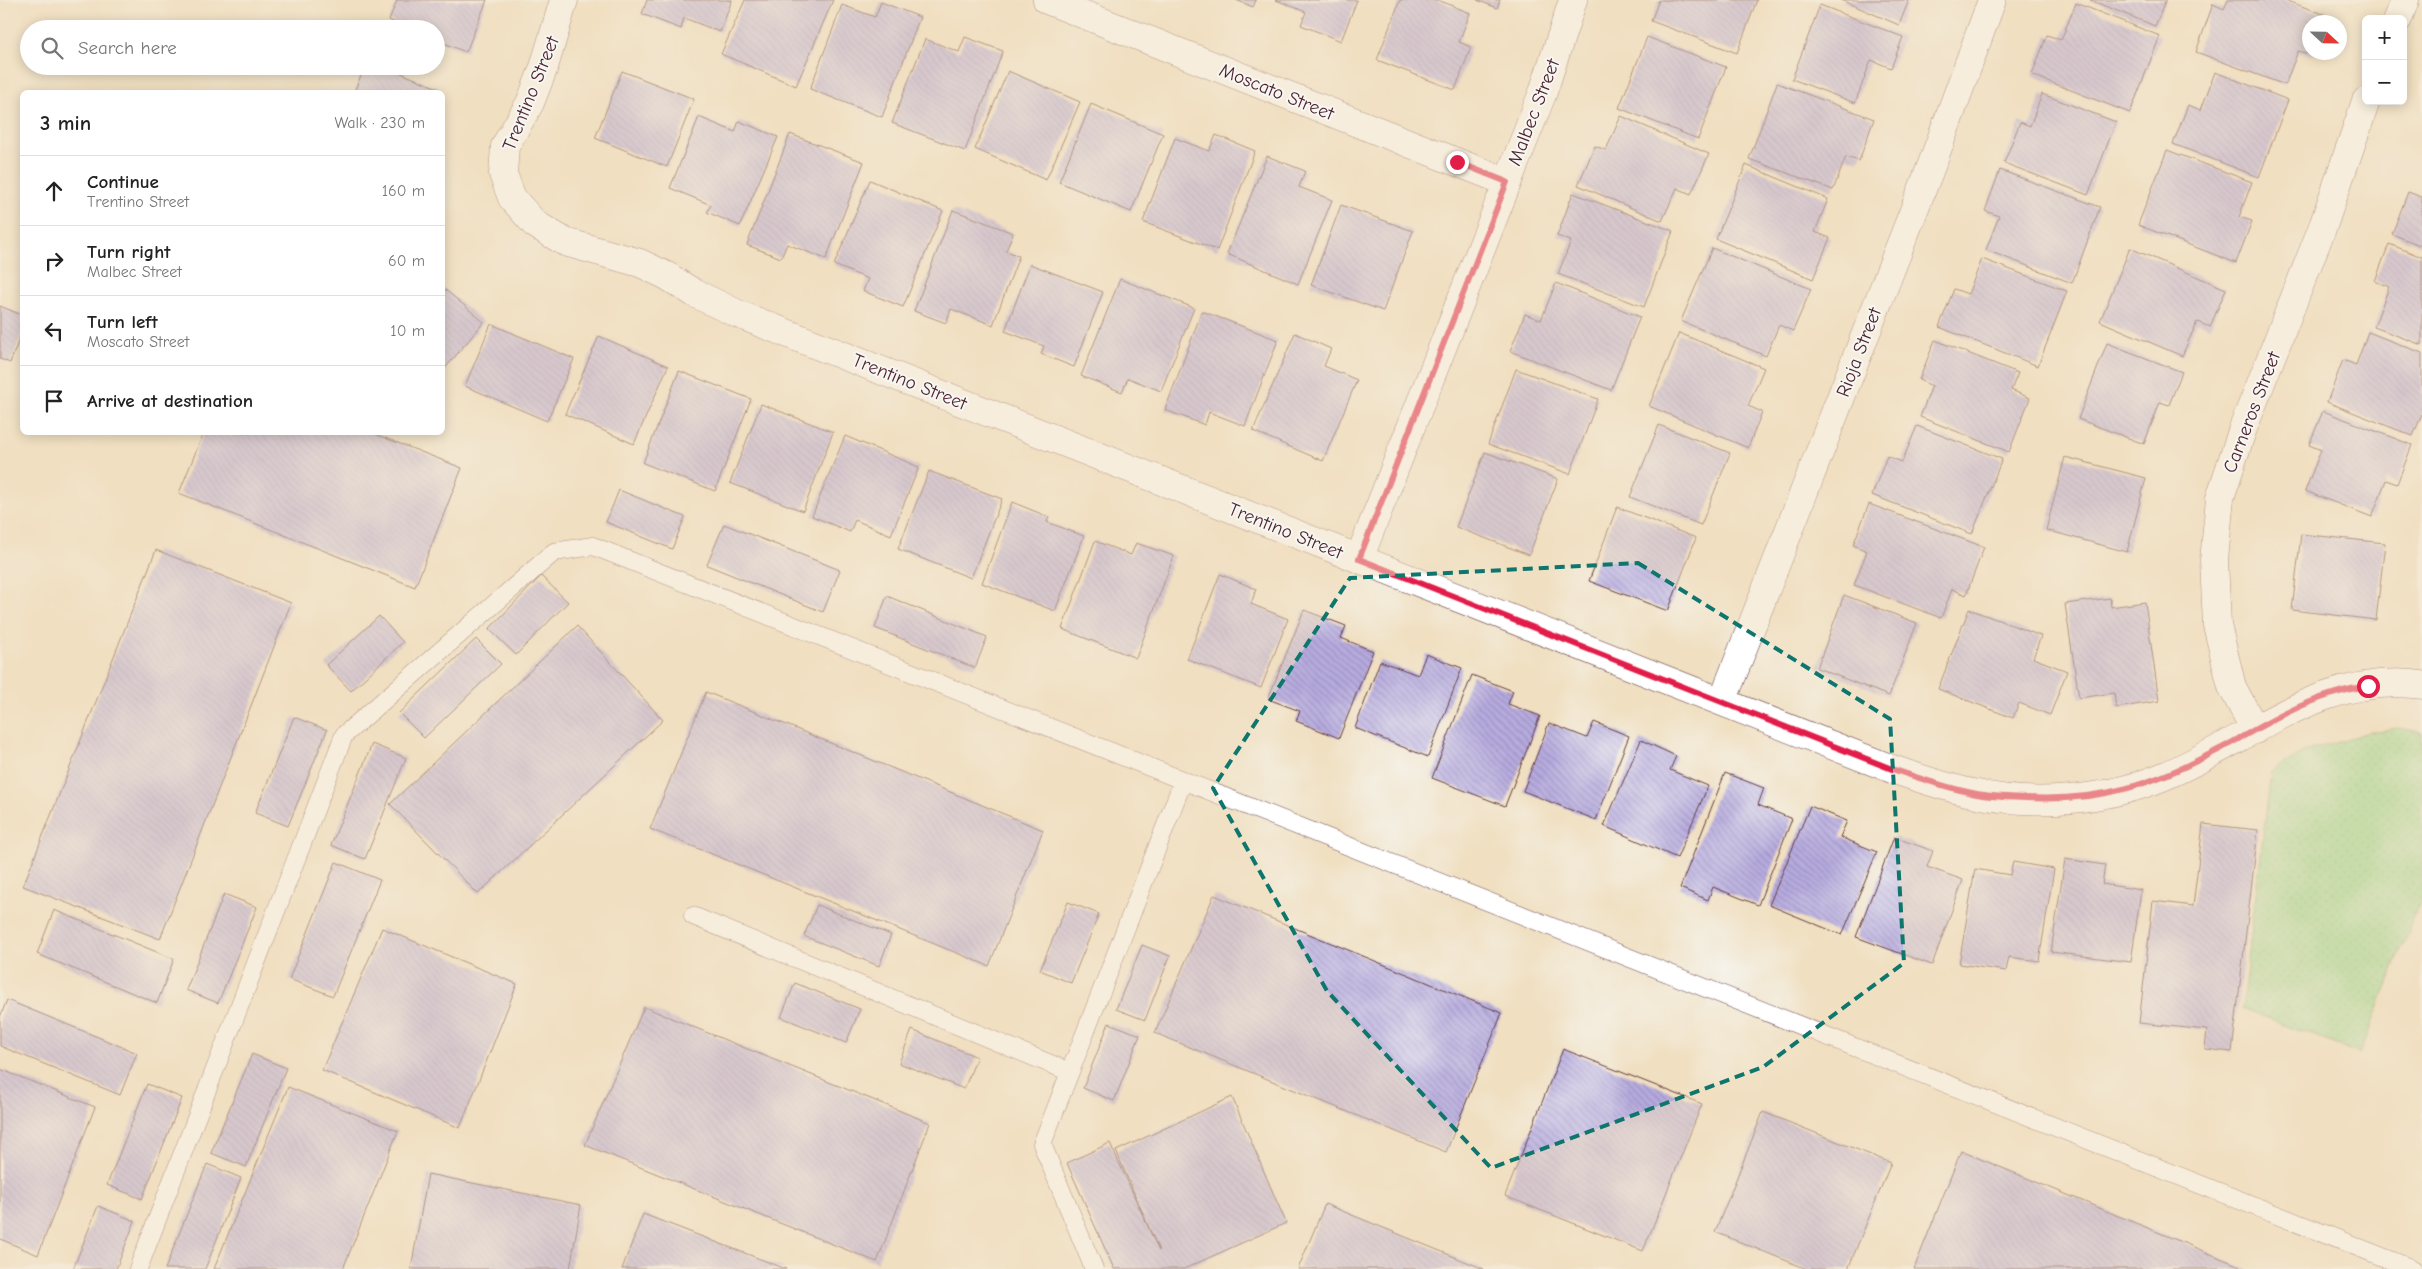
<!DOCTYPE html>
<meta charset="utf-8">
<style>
body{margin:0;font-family:"Comic Neue",sans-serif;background:#f6f6f6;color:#222}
.controls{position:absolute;right:15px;top:15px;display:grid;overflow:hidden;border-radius:8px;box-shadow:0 2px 12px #0003}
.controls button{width:45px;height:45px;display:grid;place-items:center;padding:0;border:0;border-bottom:1px solid #e0e0e0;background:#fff;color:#222;font:25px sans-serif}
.compass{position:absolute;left:2302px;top:15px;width:45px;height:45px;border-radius:50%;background:#fff;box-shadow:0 2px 12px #0003;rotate:112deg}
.stop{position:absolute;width:15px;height:15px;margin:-11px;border:4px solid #e11d48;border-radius:50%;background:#fff}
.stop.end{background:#e11d48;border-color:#fff;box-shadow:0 1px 5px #0008}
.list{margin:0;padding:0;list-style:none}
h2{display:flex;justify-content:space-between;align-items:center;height:65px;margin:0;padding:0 20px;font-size:21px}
h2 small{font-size:16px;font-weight:400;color:#767676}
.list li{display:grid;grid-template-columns:32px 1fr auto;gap:15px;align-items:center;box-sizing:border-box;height:70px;padding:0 20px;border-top:1px solid #e0e0e0}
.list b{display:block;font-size:19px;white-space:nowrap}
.list p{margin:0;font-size:16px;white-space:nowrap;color:#767676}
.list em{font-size:16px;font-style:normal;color:#767676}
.icon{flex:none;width:28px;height:28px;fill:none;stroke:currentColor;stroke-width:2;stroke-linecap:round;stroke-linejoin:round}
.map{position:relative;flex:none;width:2422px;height:1269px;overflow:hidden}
.search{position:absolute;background:#fff;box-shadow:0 2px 12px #0003;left:20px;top:20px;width:425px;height:55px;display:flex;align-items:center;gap:12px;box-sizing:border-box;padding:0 18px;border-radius:28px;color:#767676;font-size:19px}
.panel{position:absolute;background:#fff;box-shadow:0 2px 12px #0003;left:20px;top:90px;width:425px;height:345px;border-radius:8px}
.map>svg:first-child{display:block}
.park{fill:url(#park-dots);stroke:#717c5e}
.building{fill:url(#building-back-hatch)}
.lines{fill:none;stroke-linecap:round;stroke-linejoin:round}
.service-casing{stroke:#633c41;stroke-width:19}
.minor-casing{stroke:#633c41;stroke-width:29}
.service{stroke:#fff;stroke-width:18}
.minor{stroke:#fff;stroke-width:28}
.route{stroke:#e11d48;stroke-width:6}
.marked{fill:none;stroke:#0f766e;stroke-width:4;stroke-dasharray:10 6;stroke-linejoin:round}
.labels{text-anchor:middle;stroke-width:4;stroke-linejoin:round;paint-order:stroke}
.street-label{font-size:19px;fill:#4a1f2b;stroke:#f6f6f2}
</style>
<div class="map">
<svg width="2422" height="1269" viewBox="0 0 2422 1269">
<defs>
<pattern id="park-dots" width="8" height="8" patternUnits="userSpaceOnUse" patternTransform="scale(1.25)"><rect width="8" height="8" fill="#98d990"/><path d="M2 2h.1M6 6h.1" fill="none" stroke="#84ba7c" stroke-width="1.8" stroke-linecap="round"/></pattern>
<pattern id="building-back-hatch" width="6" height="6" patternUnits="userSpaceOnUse" patternTransform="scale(1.25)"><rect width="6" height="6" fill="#b7ace0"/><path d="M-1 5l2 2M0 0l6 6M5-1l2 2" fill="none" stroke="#978bb6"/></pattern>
</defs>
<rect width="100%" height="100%" fill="#f6f6f2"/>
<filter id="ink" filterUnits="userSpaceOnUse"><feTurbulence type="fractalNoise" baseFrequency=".02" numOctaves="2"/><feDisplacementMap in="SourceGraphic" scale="10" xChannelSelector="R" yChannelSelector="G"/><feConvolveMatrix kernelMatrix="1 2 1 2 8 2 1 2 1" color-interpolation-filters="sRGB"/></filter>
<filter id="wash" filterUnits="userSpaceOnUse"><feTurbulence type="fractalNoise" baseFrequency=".0096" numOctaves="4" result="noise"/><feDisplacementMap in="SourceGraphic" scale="20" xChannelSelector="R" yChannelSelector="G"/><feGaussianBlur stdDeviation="1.12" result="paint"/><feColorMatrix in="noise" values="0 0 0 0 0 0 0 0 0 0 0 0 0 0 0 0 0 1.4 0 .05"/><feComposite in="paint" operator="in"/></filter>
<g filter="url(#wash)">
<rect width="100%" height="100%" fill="#f0dfc0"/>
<!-- park -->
<path class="park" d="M 2399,728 L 2422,732 L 2422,896 L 2360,1054 L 2242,1008 L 2271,772 L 2303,752 L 2369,732 Z"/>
<g id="blocks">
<!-- building -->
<path class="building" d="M 397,0 L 487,0 L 466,52 L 436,40 L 436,29 L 409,29 L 389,20 Z
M 647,0 L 732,0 L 720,32 L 684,18 L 681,29 L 642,14 Z
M 745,0 L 833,0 L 796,86 L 721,54 Z
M 1236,0 L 1256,0 L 1253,7 Z
M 1276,0 L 1357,0 L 1341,41 L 1301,25 L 1306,12 Z
M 1400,0 L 1438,0 L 1470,13 L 1459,42 L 1471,47 L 1455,90 L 1377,60 Z
M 1477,0 L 1500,0 L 1497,8 Z
M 1659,0 L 1757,0 L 1737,53 L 1651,21 Z
M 1841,0 L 1909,0 L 1899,25 Z
M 2090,0 L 2166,0 L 2155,26 Z
M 2228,0 L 2285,0 L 2326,15 L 2324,22 L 2310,22 L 2310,52 L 2313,52 L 2312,55 L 2298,51 L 2285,85 L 2196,52 L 2213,4 L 2224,9 Z
M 881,2 L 920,17 L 882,117 L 810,89 L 842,5 L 875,17 Z
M 2076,3 L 2160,36 L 2130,113 L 2032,75 L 2047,35 L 2061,40 Z
M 1820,5 L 1903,37 L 1891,68 L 1871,60 L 1855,103 L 1792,79 Z
M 965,37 L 1003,51 L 965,151 L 892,123 L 925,39 L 959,52 Z
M 1647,37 L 1726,67 L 1698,139 L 1619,108 Z
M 365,66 L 384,66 L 440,89 L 438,92 L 354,92 Z
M 622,71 L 694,99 L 667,167 L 595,138 Z
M 1008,71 L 1080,102 L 1046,180 L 975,149 Z
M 2215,72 L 2288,100 L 2259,177 L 2173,144 L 2188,105 L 2201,110 Z
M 1777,83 L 1874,119 L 1859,161 L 1846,157 L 1833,190 L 1749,159 Z
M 2042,94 L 2116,122 L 2088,195 L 2004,163 L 2020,122 L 2030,126 Z
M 1091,104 L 1163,134 L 1131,212 L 1059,182 Z
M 1621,116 L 1709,154 L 1691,194 L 1677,188 L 1662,221 L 1578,185 L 1595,146 L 1606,150 Z
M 699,117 L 735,132 L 739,121 L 778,137 L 740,226 L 707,212 L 711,205 L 670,188 Z
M 790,134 L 864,162 L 826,259 L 787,244 L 781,258 L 747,245 Z
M 1216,135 L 1255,151 L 1217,250 L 1143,222 L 1175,138 L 1209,151 Z
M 2167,150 L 2252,182 L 2239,217 L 2252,221 L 2236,263 L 2138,225 Z
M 1267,156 L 1305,171 L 1299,187 L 1332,200 L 1298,284 L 1227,254 Z
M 1746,165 L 1828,199 L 1815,232 L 1830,238 L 1813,279 L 1716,239 Z
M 2000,170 L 2100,207 L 2072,283 L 1986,250 L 1999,216 L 1985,211 Z
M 870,180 L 943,211 L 903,307 L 863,291 L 868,279 L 834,265 Z
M 2408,192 L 2422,197 L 2422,246 L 2392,234 Z
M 1573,193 L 1673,231 L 1644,307 L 1558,274 L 1571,241 L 1557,236 Z
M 1341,205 L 1413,231 L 1383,311 L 1311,285 Z
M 953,210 L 1013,233 L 1006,251 L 1019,256 L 993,325 L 951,309 L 946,323 L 914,311 Z
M 2389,244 L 2422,257 L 2422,345 L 2374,327 L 2389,287 L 2375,281 Z
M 1712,248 L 1811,289 L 1793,331 L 1779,325 L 1766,356 L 1681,321 Z
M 2130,248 L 2226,289 L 2210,327 L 2197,322 L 2182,356 L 2100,321 Z
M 1982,259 L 2067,291 L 2038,366 L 1939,327 L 1954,289 L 1968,294 Z
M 1030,264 L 1103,292 L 1074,367 L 1041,354 L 1044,346 L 1005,331 Z
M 1120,279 L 1194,308 L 1161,391 L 1128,378 L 1122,392 L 1081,376 Z
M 1556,283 L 1640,317 L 1611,390 L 1510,351 L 1525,314 L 1541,320 Z
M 442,287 L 484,322 L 442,372 Z
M 0,306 L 22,315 L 22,332 L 10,363 L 0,359 Z
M 1202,311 L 1278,340 L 1245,426 L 1209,412 L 1205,425 L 1165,410 Z
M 491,324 L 574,359 L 547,421 L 465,386 Z
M 2368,332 L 2422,353 L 2422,414 L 2413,436 L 2327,402 L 2343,360 L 2356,365 Z
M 1295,333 L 1331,349 L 1324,366 L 1357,380 L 1323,461 L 1253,431 Z
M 1679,333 L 1764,368 L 1748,406 L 1762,412 L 1748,448 L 1649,406 Z
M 599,336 L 668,366 L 634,444 L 565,414 Z
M 1935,340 L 2018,373 L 2011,390 L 2030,398 L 2009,452 L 1920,417 L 1932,386 L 1919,380 Z
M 2107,343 L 2182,372 L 2169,405 L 2160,402 L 2144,444 L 2078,419 Z
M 1516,369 L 1598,399 L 1570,474 L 1488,444 Z
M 679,371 L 751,399 L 715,491 L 643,463 Z
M 761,404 L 833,432 L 803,511 L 730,483 Z
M 2323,411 L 2412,445 L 2397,484 L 2386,480 L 2372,517 L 2305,491 L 2321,450 L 2309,445 Z
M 1659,425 L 1730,453 L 1701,525 L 1630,497 Z
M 1917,426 L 2002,459 L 1972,534 L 1872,495 L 1887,456 L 1902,462 Z
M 204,432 L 370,432 L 462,468 L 415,587 L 179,493 Z
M 845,436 L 919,467 L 891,535 L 855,520 L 850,532 L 812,516 Z
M 1485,452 L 1558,479 L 1529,555 L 1456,527 Z
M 2065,457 L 2146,478 L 2127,552 L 2046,530 Z
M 929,471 L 1002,499 L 971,578 L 898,549 Z
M 619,490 L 685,517 L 672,549 L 606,522 Z
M 1012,502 L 1049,517 L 1047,522 L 1084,536 L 1055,611 L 982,583 Z
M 1869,504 L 1984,547 L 1966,595 L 1952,589 L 1941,618 L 1854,585 L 1867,551 L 1853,545 Z
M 1617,507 L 1696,538 L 1668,611 L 1589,581 Z
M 724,524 L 840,570 L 823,612 L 707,565 Z
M 2301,534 L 2385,543 L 2376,620 L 2292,610 Z
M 1095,541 L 1131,555 L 1136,543 L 1174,556 L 1136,658 L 1062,629 Z
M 156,550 L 291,603 L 160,939 L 23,886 Z
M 1220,574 L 1256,589 L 1251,604 L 1288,619 L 1261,688 L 1187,659 Z
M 541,576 L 568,602 L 516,655 L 489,629 Z
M 1844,595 L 1917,623 L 1889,696 L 1817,668 Z
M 887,596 L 987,637 L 975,668 L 875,628 Z
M 2110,598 L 2111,607 L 2145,602 L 2159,701 L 2116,708 L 2114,693 L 2079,698 L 2065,604 Z
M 1969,609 L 2041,636 L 2033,658 L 2067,671 L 2050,715 L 2019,703 L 2013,718 L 1938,689 Z
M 1304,610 L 1346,626 L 1341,638 L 1373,651 L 1339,738 L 1296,721 L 1300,711 L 1268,699 Z
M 379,616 L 403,642 L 351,691 L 326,665 Z
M 577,626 L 663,720 L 478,894 L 390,804 Z
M 476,639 L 501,664 L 424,738 L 399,713 Z
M 1426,654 L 1462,668 L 1428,757 L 1355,728 L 1380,661 L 1418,675 Z
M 1472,675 L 1513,691 L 1508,704 L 1540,716 L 1505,806 L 1432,778 Z
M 706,692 L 1043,830 L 989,966 L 650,829 Z
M 294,717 L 327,730 L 288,826 L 255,813 Z
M 1594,722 L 1629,736 L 1596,820 L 1523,791 L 1549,723 L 1587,738 Z
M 1641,740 L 1676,756 L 1670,770 L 1708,786 L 1677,858 L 1604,826 Z
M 372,744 L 406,758 L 365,859 L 331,845 Z
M 1725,773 L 1764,788 L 1758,805 L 1792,819 L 1758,905 L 1713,887 L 1708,900 L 1680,888 Z
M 1810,806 L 1847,821 L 1840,837 L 1877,852 L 1842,935 L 1769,905 Z
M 2203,824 L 2258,830 L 2232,1052 L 2205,1049 L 2207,1030 L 2139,1023 L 2153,901 L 2193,906 Z
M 1894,837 L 1933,851 L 1927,867 L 1963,880 L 1932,965 L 1856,937 Z
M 2065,859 L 2105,865 L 2102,884 L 2141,890 L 2131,962 L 2051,952 Z
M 336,862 L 380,880 L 333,996 L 289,979 Z
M 2013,862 L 2054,869 L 2039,961 L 2009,957 L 2006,971 L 1959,964 L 1975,869 L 2010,875 Z
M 224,894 L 257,907 L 218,1003 L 186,990 Z
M 1214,895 L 1502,1013 L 1446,1152 L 1155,1033 Z
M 1068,902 L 1099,914 L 1071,983 L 1040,970 Z
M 817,905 L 891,935 L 879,966 L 804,936 Z
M 54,910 L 174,959 L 157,1003 L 37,954 Z
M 382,928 L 517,984 L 460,1128 L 322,1070 Z
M 1142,945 L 1170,956 L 1145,1020 L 1116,1009 Z
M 795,983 L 860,1009 L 846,1043 L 781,1017 Z
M 7,1000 L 137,1053 L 120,1095 L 0,1046 L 0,1017 Z
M 644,1007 L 930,1123 L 877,1262 L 585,1145 Z
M 1109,1023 L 1140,1035 L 1114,1101 L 1083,1088 Z
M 912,1030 L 977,1057 L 964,1089 L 899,1063 Z
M 1563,1049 L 1702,1104 L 1643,1251 L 1505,1196 Z
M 252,1054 L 286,1068 L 246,1167 L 211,1153 Z
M 0,1069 L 95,1107 L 38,1255 L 0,1239 Z
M 147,1084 L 182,1098 L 142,1199 L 107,1185 Z
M 288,1087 L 398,1131 L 343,1269 L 214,1269 Z
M 1232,1097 L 1286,1223 L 1184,1269 L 1114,1269 L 1067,1163 L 1110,1143 L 1159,1251 L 1116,1151 Z
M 1763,1112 L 1891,1163 L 1848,1269 L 1807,1269 L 1715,1232 Z
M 1961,1151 L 2247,1269 L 1914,1269 Z
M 207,1164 L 241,1178 L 205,1269 L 165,1269 Z
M 428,1174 L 581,1205 L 570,1269 L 411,1269 Z
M 1325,1204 L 1484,1269 L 1298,1269 Z
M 98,1206 L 135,1221 L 116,1269 L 73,1269 Z
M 643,1214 L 786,1269 L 622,1269 Z"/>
</g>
</g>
<g filter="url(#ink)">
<use href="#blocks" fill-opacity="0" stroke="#633c41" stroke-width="1"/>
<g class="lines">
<!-- service casing -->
<g class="service-casing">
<path id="service" d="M 693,916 L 1070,1072
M 138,1269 L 344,735 L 554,552 L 593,546 L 2413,1269
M 1094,1269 L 1042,1144 L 1183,781"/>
</g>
<!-- minor casing -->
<g class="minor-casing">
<path id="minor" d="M 564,0 L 544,67 L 530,103 L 505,146 L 503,174 L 512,198 L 535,224 L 565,242 L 640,263 L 667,276 L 694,293 L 738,314 L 1892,769 C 1918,778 1945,787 1972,793 C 2033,807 2104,801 2162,777 C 2249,741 2322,671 2422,685
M 1047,0 L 1507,182
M 2398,19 L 2405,0
M 1359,559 L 1543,92 L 1573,0
M 1722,702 L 1932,164 L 1992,0
M 2255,730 L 2232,687 L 2217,625 L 2214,560 L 2220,498 L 2242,431 L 2323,226 L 2366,101"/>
</g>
<!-- service -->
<use href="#service" class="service"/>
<!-- minor -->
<use href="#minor" class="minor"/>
</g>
</g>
<g class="lines" filter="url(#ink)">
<!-- route -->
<path class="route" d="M 1457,162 L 1507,182 L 1359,559 L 1892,769 C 1918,778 1945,787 1972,793 C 1989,797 2007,797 2025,798 C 2101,802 2153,785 2220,749 C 2270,722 2311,694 2368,686"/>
</g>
<!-- marked area -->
<path d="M0 0H2422V1269H0ZM 1638,563 L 1890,719 L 1904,963 L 1763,1067 L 1491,1168 L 1327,991 L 1213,788 L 1350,578 Z" fill="#f0dfc0" fill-opacity=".55" fill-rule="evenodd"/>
<path class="marked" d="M 1638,563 L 1890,719 L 1904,963 L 1763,1067 L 1491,1168 L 1327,991 L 1213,788 L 1350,578 Z"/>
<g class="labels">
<!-- street labels -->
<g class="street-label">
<text transform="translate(1277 91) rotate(22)" y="7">Moscato Street</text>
<text transform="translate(530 93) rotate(-68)" y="7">Trentino Street</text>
<text transform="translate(1533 112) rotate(-69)" y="7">Malbec Street</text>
<text transform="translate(1858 352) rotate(-69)" y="7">Rioja Street</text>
<text transform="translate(910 381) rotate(22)" y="7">Trentino Street</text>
<text transform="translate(2251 412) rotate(-69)" y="7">Carneros Street</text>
<text transform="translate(1286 530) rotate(22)" y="7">Trentino Street</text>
</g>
</g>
</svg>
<div class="controls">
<button>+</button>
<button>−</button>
</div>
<svg class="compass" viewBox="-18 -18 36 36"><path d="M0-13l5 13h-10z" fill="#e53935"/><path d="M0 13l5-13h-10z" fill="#767676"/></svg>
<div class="stop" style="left:2368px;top:686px"></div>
<div class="stop end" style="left:1457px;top:162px"></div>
<div class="search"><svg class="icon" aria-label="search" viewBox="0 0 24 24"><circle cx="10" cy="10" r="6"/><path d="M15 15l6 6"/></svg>Search here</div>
<section class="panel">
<h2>3 min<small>Walk · 230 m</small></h2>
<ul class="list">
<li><svg class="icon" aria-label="ahead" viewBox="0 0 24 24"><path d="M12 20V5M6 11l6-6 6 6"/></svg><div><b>Continue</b><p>Trentino Street</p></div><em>160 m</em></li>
<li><svg class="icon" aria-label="right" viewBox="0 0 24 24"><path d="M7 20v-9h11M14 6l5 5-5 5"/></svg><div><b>Turn right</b><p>Malbec Street</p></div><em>60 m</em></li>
<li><svg class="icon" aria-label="left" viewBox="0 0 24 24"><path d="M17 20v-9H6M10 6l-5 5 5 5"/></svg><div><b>Turn left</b><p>Moscato Street</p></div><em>10 m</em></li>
<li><svg class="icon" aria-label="arrive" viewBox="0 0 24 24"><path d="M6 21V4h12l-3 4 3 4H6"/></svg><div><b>Arrive at destination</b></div></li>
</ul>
</section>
</div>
